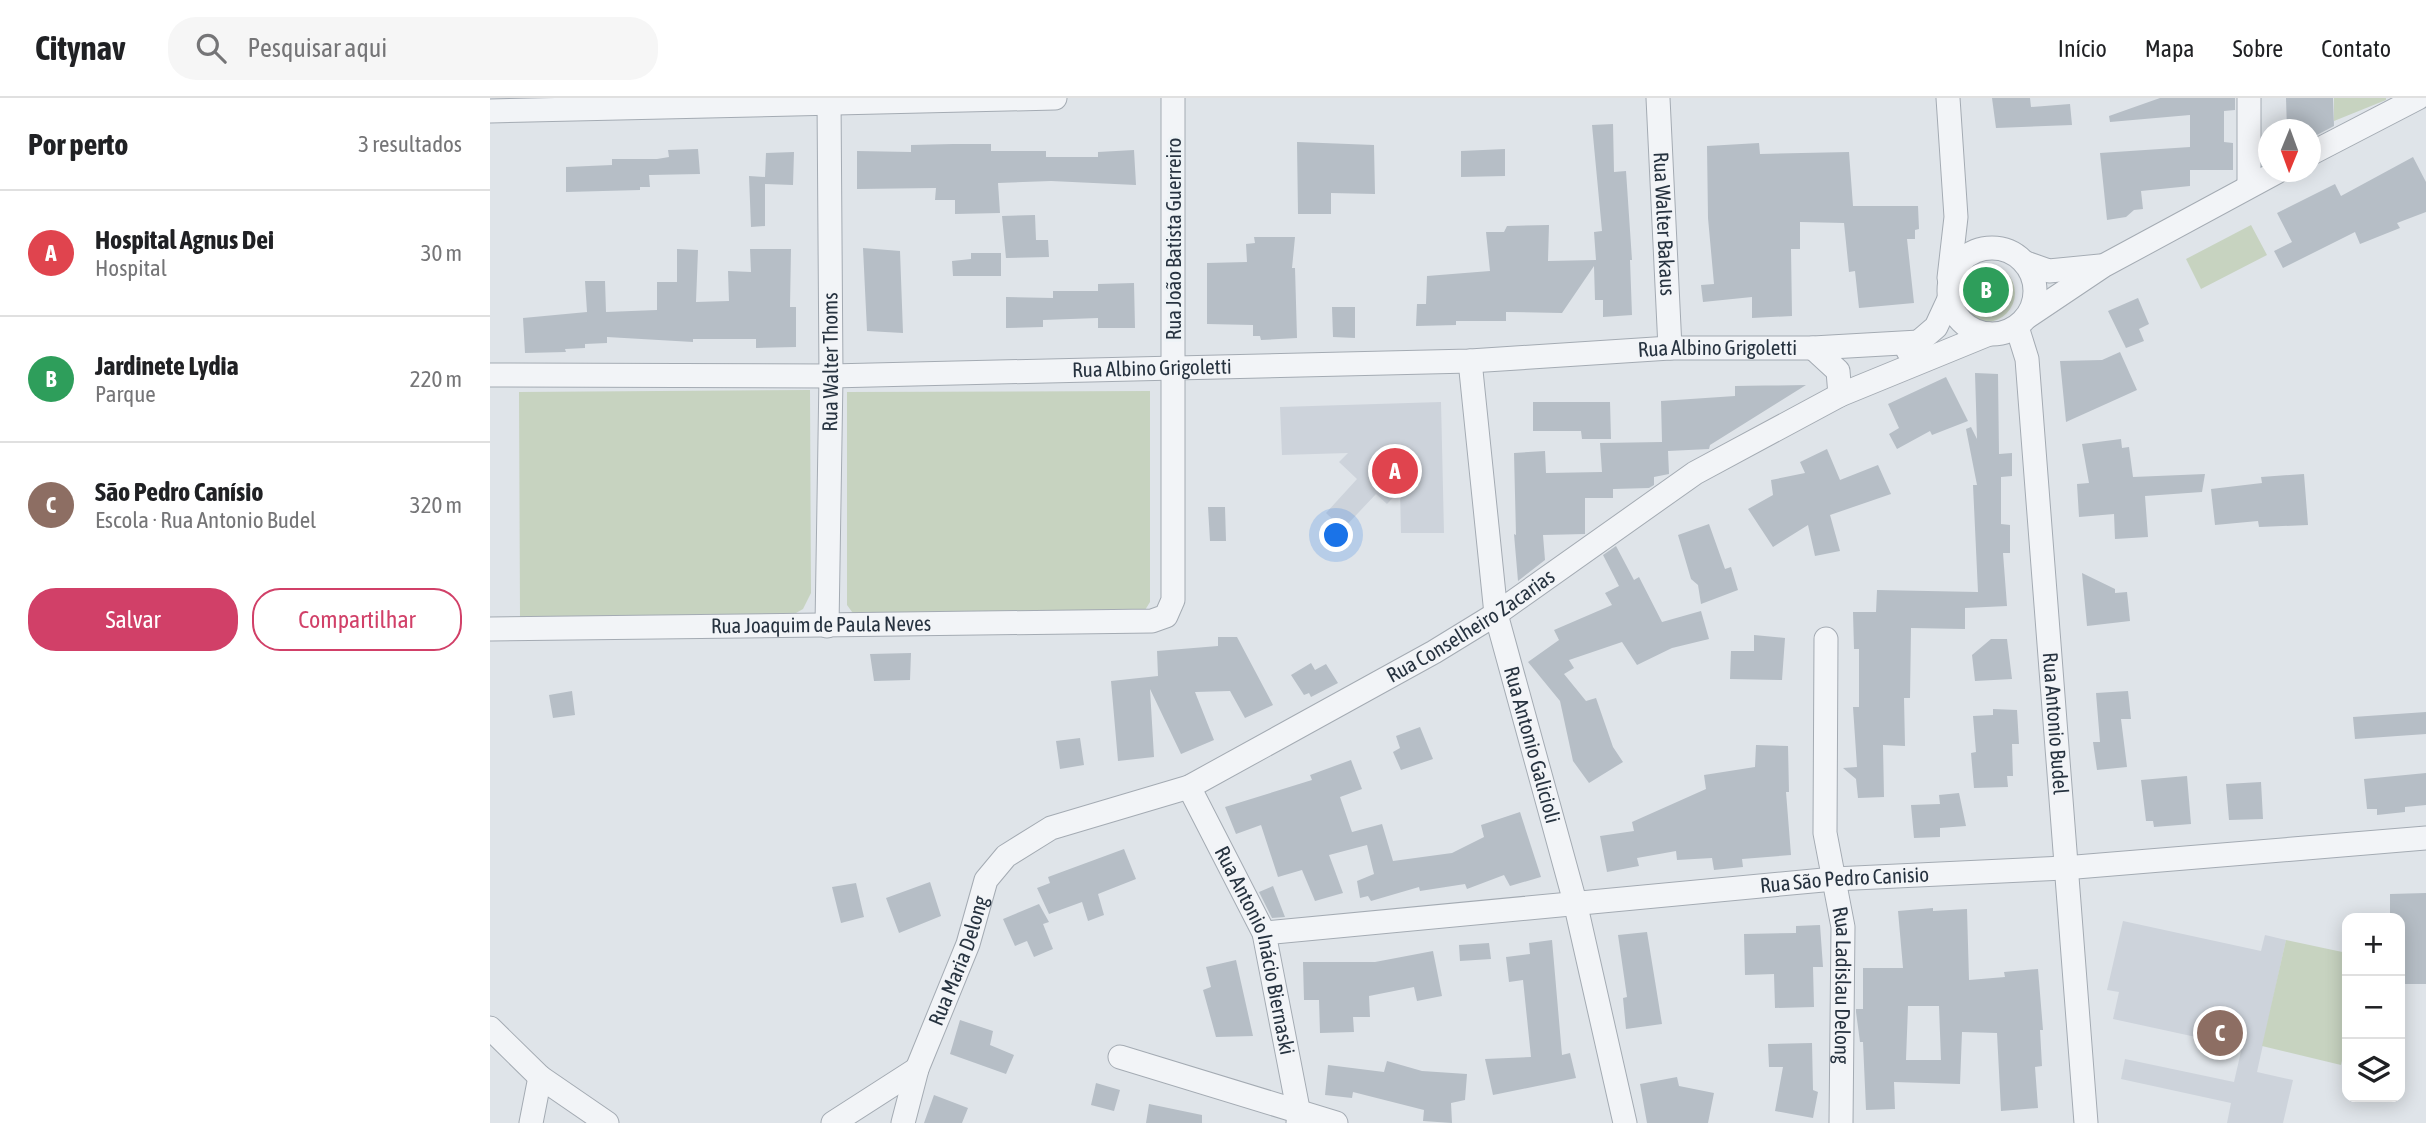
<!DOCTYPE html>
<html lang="pt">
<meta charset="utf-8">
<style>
body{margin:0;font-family:"Asap Condensed",sans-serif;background:#f6f6f6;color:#202124}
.controls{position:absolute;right:21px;bottom:21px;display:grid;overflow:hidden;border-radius:14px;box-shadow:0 4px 18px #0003}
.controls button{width:63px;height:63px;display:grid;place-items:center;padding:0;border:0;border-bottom:2px solid #e0e0e0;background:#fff;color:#202124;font:35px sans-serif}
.compass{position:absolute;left:1768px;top:21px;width:63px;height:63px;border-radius:50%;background:#fff;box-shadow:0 4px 18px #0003;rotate:181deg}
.you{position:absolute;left:847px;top:438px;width:24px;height:24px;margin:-18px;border:5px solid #fff;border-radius:50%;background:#1a73e8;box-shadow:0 0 0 10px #1a73e833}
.badge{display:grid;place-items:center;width:46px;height:46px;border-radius:50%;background:#d14068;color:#fff;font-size:23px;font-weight:700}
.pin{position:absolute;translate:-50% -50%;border:4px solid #fff;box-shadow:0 2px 7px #0006}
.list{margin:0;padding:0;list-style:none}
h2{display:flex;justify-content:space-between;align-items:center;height:91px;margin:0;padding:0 28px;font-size:30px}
h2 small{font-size:23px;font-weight:400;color:#757577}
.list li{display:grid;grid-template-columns:46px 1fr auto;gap:21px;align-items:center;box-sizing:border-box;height:126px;padding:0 28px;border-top:2px solid #e0e0e0}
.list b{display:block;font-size:26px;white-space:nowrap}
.list p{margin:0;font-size:23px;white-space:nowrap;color:#757577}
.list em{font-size:23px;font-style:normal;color:#757577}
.actions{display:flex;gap:14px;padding:21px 28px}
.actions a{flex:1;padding:16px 0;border:2px solid #d14068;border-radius:28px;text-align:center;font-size:24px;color:#d14068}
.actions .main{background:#d14068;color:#fff}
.icon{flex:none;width:38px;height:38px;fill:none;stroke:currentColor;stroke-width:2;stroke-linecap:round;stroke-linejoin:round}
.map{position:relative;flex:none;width:1936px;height:1025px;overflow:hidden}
header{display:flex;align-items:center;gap:42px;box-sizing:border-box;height:98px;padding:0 35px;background:#fff;border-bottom:2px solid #e0e0e0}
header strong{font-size:33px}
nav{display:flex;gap:38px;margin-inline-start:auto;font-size:24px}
.search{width:490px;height:63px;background:#f6f6f6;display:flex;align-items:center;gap:18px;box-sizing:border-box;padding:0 24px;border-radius:28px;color:#757577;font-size:26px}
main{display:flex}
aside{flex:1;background:#fff}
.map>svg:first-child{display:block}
.built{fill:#cdd3db}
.green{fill:#c7d3c0}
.building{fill:#b6bec6;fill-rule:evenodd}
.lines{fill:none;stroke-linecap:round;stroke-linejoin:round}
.minor-casing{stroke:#a4abb3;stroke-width:25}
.minor{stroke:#f2f4f7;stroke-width:23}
.labels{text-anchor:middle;stroke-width:6;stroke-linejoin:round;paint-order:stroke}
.street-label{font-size:21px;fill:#273340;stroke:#eef3f6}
</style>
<header>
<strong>Citynav</strong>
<div class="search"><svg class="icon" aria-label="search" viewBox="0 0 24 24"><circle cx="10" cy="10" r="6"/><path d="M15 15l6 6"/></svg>Pesquisar aqui</div>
<nav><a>Início</a><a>Mapa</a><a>Sobre</a><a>Contato</a></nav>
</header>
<main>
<aside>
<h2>Por perto<small>3 resultados</small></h2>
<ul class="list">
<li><span class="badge" style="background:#e0444e">A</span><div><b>Hospital Agnus Dei</b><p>Hospital</p></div><em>30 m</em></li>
<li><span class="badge" style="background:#2e9e5b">B</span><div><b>Jardinete Lydia</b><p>Parque</p></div><em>220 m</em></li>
<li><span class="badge" style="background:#8d6e63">C</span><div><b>São Pedro Canísio</b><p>Escola · Rua Antonio Budel</p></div><em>320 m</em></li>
</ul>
<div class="actions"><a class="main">Salvar</a><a>Compartilhar</a></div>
</aside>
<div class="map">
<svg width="1936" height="1025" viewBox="0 0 1936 1025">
<rect width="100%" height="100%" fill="#dfe4e9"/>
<!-- built -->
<path class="built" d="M 951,304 L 954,435 L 911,435 L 910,392 L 897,406 L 886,396 L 853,431 L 836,415 L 867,381 L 849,364 L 858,355 L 792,357 L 790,309 Z
M 1633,823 L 1771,853 L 1775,837 L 1796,842 L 1767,974 L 1803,982 L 1793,1025 L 1737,1025 L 1741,1005 L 1631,981 L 1635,961 L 1744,984 L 1752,949 L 1623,921 L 1629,894 L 1617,892 Z"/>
<!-- green -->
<path class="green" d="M 1844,0 L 1896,0 L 1896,2 L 1844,23 Z
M 1761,127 L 1777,157 L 1711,191 L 1696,161 Z
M1467 195a29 29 0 1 1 58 0a29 29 0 1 1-58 0Z
M 320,292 L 321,495 L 313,511 L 299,519 L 30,520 L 29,294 Z
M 660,293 L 660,504 L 652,517 L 365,518 L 357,507 L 357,294 Z
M 1796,842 L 1857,855 L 1857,940 L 1851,967 L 1772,948 Z"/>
<!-- building -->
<path class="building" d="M 1502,0 L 1540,0 L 1541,9 L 1580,6 L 1582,27 L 1506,30 Z
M 1670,0 L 1745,0 L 1745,12 L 1734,13 L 1734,44 L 1743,45 L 1743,72 L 1700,72 L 1700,88 L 1651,93 L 1653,111 L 1644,112 L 1636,119 L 1617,122 L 1610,55 L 1700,49 L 1700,17 L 1620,24 L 1619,18 Z
M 1796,0 L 1843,0 L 1844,28 L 1821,40 L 1821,32 L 1797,32 Z
M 1123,26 L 1124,74 L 1136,73 L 1142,162 L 1140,162 L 1142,217 L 1113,219 L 1113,202 L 1105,202 L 1104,168 L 1072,215 L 1016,214 L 1016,223 L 966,223 L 966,227 L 926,228 L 927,206 L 936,206 L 937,178 L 1000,173 L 996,134 L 1014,134 L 1017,128 L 1059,127 L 1058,163 L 1106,162 L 1104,134 L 1112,133 L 1102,27 Z
M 807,44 L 884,47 L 885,96 L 841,95 L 841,116 L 808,116 Z
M 1269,45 L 1270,56 L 1359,54 L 1363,108 L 1428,108 L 1429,131 L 1425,132 L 1425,141 L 1417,141 L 1424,205 L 1369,210 L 1365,173 L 1359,174 L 1354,125 L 1310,124 L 1310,151 L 1301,151 L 1302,218 L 1262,220 L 1262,199 L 1213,204 L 1211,187 L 1224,186 L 1218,120 L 1217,48 Z
M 463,46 L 501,46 L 501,53 L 556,53 L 556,59 L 608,59 L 608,54 L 644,52 L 646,87 L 561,83 L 508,85 L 510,115 L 465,116 L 465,102 L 445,102 L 446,90 L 367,91 L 367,53 L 421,54 L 421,47 Z
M 208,51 L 210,76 L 159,77 L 160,89 L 150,89 L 150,92 L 76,94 L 76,69 L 122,67 L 122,61 L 167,61 L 179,59 L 178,52 Z
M 1015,51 L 1015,78 L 971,79 L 971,53 Z
M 304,54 L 303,87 L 275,86 L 275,128 L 261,129 L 259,78 L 275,79 L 276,55 Z
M 1923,59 L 1936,84 L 1936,114 L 1907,125 L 1910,130 L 1870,146 L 1865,134 L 1793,170 L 1784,153 L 1802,144 L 1787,115 L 1845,86 L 1851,98 Z
M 545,117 L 546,142 L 558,142 L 559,159 L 516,160 L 512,118 Z
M 764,139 L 805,139 L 802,170 L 805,170 L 807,240 L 771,242 L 770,238 L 763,238 L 763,227 L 717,226 L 717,165 L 757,164 L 756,146 L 765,145 Z
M 373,150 L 410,153 L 413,235 L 377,233 Z
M 187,151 L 208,152 L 206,204 L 239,203 L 238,173 L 261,174 L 260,151 L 301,151 L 300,209 L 306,209 L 306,249 L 266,250 L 266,241 L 203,241 L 203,244 L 117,239 L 117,245 L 95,246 L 95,250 L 75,251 L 76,254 L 35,255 L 33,220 L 97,214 L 95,183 L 115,183 L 116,214 L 167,212 L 167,184 L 187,184 Z
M 481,155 L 511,155 L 511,178 L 463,178 L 462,163 L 481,161 Z
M 644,185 L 645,230 L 608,230 L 608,220 L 553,222 L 553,229 L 516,230 L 516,199 L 563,200 L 563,193 L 608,193 L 608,186 Z
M 1648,200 L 1659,226 L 1649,231 L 1654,243 L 1636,250 L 1618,213 Z
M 842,209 L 865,209 L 865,240 L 843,239 Z
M 1630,254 L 1647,292 L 1576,324 L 1570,263 L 1612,262 Z
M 1485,275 L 1508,276 L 1509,356 L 1522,355 L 1522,378 L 1511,379 L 1511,426 L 1520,427 L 1520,455 L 1513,455 L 1517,508 L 1475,510 L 1475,531 L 1421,530 L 1420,600 L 1414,600 L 1415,648 L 1393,647 L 1394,699 L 1368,700 L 1366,681 L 1353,670 L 1367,669 L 1363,609 L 1369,609 L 1369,551 L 1364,551 L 1363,514 L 1386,514 L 1387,492 L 1488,494 L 1483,387 L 1487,387 L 1476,331 L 1481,329 L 1487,341 Z
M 1456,279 L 1478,323 L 1442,337 L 1440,333 L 1407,351 L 1399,336 L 1409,330 L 1398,306 Z
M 1316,287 L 1220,347 L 1219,351 L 1178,353 L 1179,376 L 1164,379 L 1164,387 L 1159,390 L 1123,391 L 1123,400 L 1095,400 L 1095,436 L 1053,437 L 1055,462 L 1028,483 L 1024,436 L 1026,437 L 1024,355 L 1055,353 L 1056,375 L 1112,374 L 1110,345 L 1172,344 L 1171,303 L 1245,298 L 1245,288 Z
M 1043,304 L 1120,304 L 1121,341 L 1092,341 L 1091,333 L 1043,333 Z
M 1631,341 L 1632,350 L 1639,349 L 1643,379 L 1715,376 L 1712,394 L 1655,398 L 1658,439 L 1625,441 L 1624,416 L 1589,419 L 1587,386 L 1599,385 L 1592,346 Z
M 1337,351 L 1350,382 L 1388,367 L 1401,396 L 1340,417 L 1350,453 L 1325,458 L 1318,427 L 1283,449 L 1258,411 L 1283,397 L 1281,382 L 1315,375 L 1310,364 Z
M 1814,376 L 1818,427 L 1769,429 L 1768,423 L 1725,427 L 1721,391 L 1772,385 L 1771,379 Z
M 718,409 L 735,409 L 736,443 L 720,443 Z
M 1219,426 L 1235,471 L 1241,469 L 1248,492 L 1211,506 L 1208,487 L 1201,481 L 1188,437 Z
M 1126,448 L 1144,482 L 1149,479 L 1172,524 L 1211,513 L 1219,541 L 1182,550 L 1147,567 L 1132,544 L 1079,562 L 1084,570 L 1074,576 L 1096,603 L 1106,600 L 1123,649 L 1133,664 L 1099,685 L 1083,663 L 1070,603 L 1038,564 L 1069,542 L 1064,532 L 1122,507 L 1115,495 L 1129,488 L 1113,457 Z
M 1592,475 L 1625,491 L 1625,495 L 1637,494 L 1640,523 L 1597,528 Z
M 1264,537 L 1295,540 L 1292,582 L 1240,581 L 1241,553 L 1264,553 Z
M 728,539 L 747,539 L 783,607 L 755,620 L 740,593 L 705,594 L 724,642 L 691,656 L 660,591 L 664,659 L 628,663 L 621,583 L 668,578 L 667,553 L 728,548 Z
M 1501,541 L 1517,541 L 1522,581 L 1485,583 L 1482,557 Z
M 421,555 L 420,582 L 384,583 L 380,556 Z
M 821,565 L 825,572 L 836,566 L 848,585 L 821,599 L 819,595 L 814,597 L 801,577 Z
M 82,593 L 85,617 L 63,620 L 59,597 Z
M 1638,593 L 1641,621 L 1631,621 L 1637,669 L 1607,672 L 1603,644 L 1610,644 L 1606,595 Z
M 1503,611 L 1527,612 L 1529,646 L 1522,646 L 1523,678 L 1517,678 L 1518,689 L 1484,690 L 1481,655 L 1486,654 L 1483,618 L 1503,617 Z
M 1936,614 L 1936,636 L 1865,641 L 1863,619 Z
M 930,629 L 943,661 L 911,672 L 903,654 L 910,650 L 906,638 Z
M 590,640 L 594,667 L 570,671 L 566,643 Z
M 1266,647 L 1298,648 L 1299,694 L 1296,694 L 1301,757 L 1252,761 L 1253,769 L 1224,772 L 1222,760 L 1187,762 L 1186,753 L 1147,760 L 1149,768 L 1117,774 L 1110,738 L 1144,733 L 1142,724 L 1216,691 L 1214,677 L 1265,669 Z
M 861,662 L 872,691 L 850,699 L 862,734 L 892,726 L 903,763 L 962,755 L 994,739 L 991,727 L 1030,714 L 1051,779 L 1020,788 L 1014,777 L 977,791 L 975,786 L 930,793 L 929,789 L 881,803 L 878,798 L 870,800 L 867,783 L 884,776 L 877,747 L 839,757 L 853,795 L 825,803 L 812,772 L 788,779 L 771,727 L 746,736 L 735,709 L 822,682 L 820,677 Z
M 1936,675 L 1936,707 L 1915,709 L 1915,714 L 1887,717 L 1887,711 L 1877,711 L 1874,681 Z
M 1697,678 L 1701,726 L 1664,729 L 1663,723 L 1656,723 L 1651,682 Z
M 1771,684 L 1773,721 L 1739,722 L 1736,686 Z
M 1469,695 L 1476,728 L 1450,730 L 1450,739 L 1424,740 L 1421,707 L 1450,706 L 1449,697 Z
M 634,751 L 646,781 L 608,796 L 614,817 L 598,823 L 592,804 L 559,816 L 547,790 L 560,785 L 558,779 Z
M 440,784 L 451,818 L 409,835 L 396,800 Z
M 366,785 L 374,819 L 351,825 L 342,789 Z
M 783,788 L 795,819 L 782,820 L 769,794 Z
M 1936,795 L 1936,886 L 1910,886 L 1910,820 L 1900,820 L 1900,796 Z
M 549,806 L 559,824 L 553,826 L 563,851 L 544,859 L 537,843 L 525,848 L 513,821 Z
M 1443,810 L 1443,813 L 1477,811 L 1479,882 L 1515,879 L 1514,874 L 1548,871 L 1553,932 L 1550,932 L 1552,968 L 1545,969 L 1548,1010 L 1511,1013 L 1507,935 L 1472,934 L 1470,986 L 1404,984 L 1405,1011 L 1376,1012 L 1373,944 L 1370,944 L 1366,914 L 1366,911 L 1373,911 L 1373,870 L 1413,870 L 1408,813 ZM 1418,908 L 1449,908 L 1451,962 L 1416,962 Z
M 1330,827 L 1333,869 L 1323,869 L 1324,909 L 1285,910 L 1284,876 L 1255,877 L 1254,836 L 1306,835 L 1306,828 Z
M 1157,834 L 1172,926 L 1136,931 L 1133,900 L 1137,899 L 1128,837 Z
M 1062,842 L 1072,957 L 1080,955 L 1086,980 L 1003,997 L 995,961 L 1041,959 L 1033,882 L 1019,884 L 1016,859 L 1040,856 L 1039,845 Z
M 999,845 L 1001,861 L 970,863 L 969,847 Z
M 943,853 L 952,898 L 927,903 L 924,889 L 879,898 L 880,919 L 863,919 L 864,934 L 830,935 L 829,902 L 814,902 L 813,864 L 885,864 Z
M 746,862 L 763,938 L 726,939 L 713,892 L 721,889 L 716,869 Z
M 470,922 L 503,933 L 500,947 L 524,957 L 516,976 L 460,956 Z
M 1322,945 L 1323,992 L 1328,994 L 1323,1020 L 1285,1013 L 1293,969 L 1279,969 L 1278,946 Z
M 897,963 L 932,973 L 977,976 L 975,1002 L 961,1005 L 962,1025 L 933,1023 L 934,1012 L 863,994 L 862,1000 L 835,997 L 838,967 L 894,974 Z
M 1187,979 L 1189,988 L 1224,995 L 1218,1025 L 1157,1025 L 1150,986 Z
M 606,985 L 630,992 L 624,1013 L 601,1007 Z
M 444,997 L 478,1010 L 472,1025 L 434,1025 Z
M 659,1006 L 712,1017 L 712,1025 L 656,1025 Z"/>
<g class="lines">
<!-- minor casing -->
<g class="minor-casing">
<g id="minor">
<path id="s1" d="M 1168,0 L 1180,250"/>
<path d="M 1458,0 L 1466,119 L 1459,180"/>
<path d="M 1759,0 L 1759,88"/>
<path d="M 0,13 L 565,0"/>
<path d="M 1820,56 L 1928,0"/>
<circle cx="1502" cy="193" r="43"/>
<path d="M 1536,165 L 1559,173 L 1610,168"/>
<path d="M 1537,219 L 1613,168 L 1787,74"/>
<path id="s2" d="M 1527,229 L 1537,261 L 1596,1025"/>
<path d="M 1323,250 L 1348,273 L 1350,297"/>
<path d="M 1418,253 L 1446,229 L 1459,201"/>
<path id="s3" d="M 980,263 L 1006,516 L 1085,804 L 1135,1025"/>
<path id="s4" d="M 0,277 L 341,278 L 980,263 L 1180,250 L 1323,250 L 1429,244"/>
<path id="s5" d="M 337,528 L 341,278 L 339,0"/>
<path id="s6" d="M 0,531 L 662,523 L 676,518 L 683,502 L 683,0"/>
<path id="s7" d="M 1336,541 L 1335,735 L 1353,829 L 1351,1025"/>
<path id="s8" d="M 699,689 L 774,835 L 809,1016 L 808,1025"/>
<path id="s9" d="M 774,835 L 1344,781 L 1574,770 L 1936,740"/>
<path d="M 0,930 L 50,979 L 117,1025"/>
<path d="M 630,959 L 846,1025"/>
<path d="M 41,1025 L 50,979"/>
<path d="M 343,1025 L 427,971"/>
<path id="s10" d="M 413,1025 L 427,971 L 478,846 L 496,782 L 516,758 L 561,730 L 699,689 L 944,554 L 1006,516 L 1205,375 L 1350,297 L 1499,236"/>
</g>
</g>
<!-- minor -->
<use href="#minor" class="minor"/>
</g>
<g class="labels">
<!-- street labels -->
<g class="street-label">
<text dy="7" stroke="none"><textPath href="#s1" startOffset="126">Rua Walter Bakaus</textPath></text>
<text transform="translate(684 141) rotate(-90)" y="7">Rua João Batista Guerreiro</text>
<text dy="7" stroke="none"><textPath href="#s4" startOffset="1228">Rua Albino Grigoletti</textPath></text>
<text dy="7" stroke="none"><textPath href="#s5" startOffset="264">Rua Walter Thoms</textPath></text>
<text dy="7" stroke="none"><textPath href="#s4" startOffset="662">Rua Albino Grigoletti</textPath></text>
<text dy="7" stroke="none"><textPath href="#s10" startOffset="810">Rua Conselheiro Zacarias</textPath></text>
<text dy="7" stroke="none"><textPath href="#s6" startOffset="331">Rua Joaquim de Paula Neves</textPath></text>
<text dy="7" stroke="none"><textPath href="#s2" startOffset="399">Rua Antonio Budel</textPath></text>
<text dy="7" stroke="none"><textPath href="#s3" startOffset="390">Rua Antonio Galicioli</textPath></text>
<text dy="7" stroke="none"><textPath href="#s9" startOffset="583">Rua São Pedro Canisio</textPath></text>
<text dy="7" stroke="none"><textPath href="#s8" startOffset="178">Rua Antonio Inácio Biernaski</textPath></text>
<text dy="7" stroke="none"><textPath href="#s10" startOffset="172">Rua Maria Delong</textPath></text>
<text dy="7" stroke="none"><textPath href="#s7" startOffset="348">Rua Ladislau Delong</textPath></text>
</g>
</g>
</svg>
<div class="controls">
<button>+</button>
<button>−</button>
<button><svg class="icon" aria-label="layers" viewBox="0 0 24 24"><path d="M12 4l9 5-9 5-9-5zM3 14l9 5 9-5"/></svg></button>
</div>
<svg class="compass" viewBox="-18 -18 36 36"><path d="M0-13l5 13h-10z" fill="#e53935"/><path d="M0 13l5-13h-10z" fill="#757577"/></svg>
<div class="you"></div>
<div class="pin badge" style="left:905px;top:373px;background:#e0444e">A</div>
<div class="pin badge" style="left:1496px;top:192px;background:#2e9e5b">B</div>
<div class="pin badge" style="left:1730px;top:935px;background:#8d6e63">C</div>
</div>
</main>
